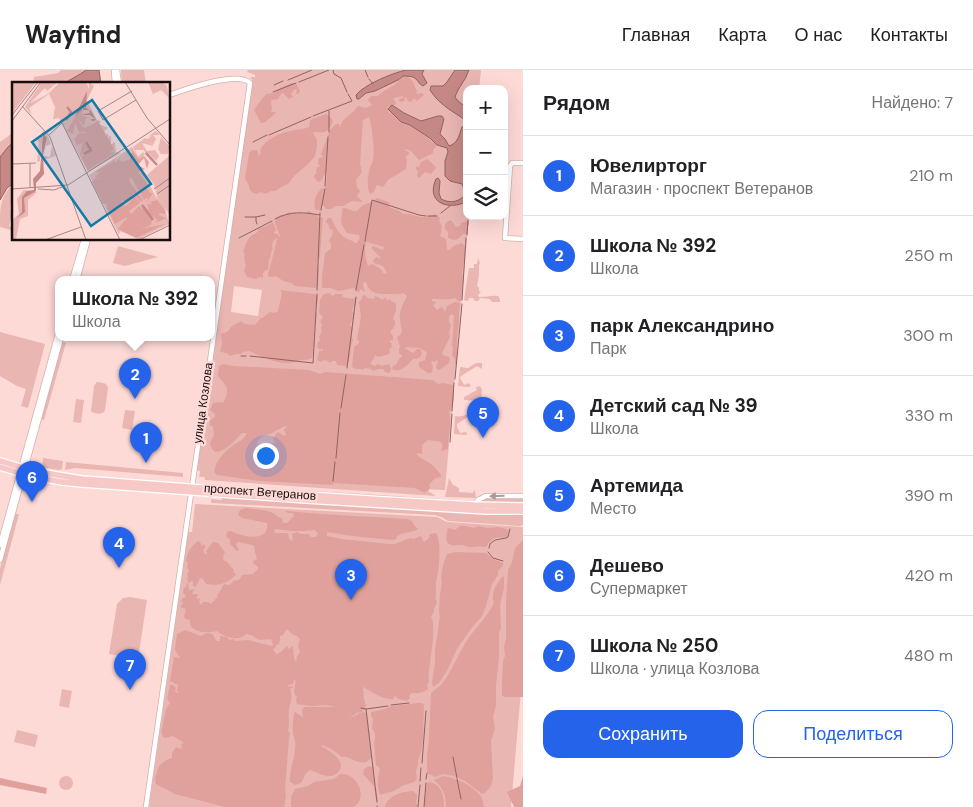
<!DOCTYPE html>
<html lang="ru">
<meta charset="utf-8">
<style>
body{margin:0;font-family:"DM Sans",sans-serif;background:#f2f2f2;color:#202124}
.controls{position:absolute;right:15px;top:15px;display:grid;overflow:hidden;border-radius:10px;box-shadow:0 5px 20px #0002}
.controls button{width:45px;height:45px;display:grid;place-items:center;padding:0;border:0;border-bottom:1px solid #e0e0e0;background:#fff;color:#202124;font:25px sans-serif}
.you{position:absolute;left:265px;top:385px;width:18px;height:18px;margin:-12px;border:4px solid #fff;border-radius:50%;background:#1a73e8;box-shadow:0 0 0 8px #1a73e833}
.badge{display:grid;place-items:center;width:32px;height:32px;border-radius:50%;background:#2563eb;color:#fff;font-size:16px;font-weight:700}
.pin{position:absolute;translate:-50% -41px;filter:drop-shadow(0 1px 2px #0008)}
.pin::after{content:'';position:absolute;top:26px;width:18px;height:15px;background:inherit;clip-path:polygon(0 0,100% 0,50% 100%)}
.popup{position:absolute;left:55px;top:206px;width:160px;height:65px;box-sizing:border-box;display:grid;place-content:center;border-radius:10px;background:#fff;filter:drop-shadow(0 1px 4px #0005);font-size:16px;white-space:nowrap;color:#757577}
.popup b{font-size:19px;color:#202124}
.popup::after{content:'';position:absolute;left:50%;top:100%;margin-left:-10px;border:10px solid transparent;border-top-color:#fff}
.list{margin:0;padding:0;list-style:none}
h2{display:flex;justify-content:space-between;align-items:center;height:65px;margin:0;padding:0 20px;font-size:21px}
h2 small{font-size:16px;font-weight:400;color:#757577}
.list li{display:grid;grid-template-columns:32px 1fr auto;gap:15px;align-items:center;box-sizing:border-box;height:80px;padding:0 20px;border-top:1px solid #e0e0e0}
.list b{display:block;font-size:19px;white-space:nowrap}
.list p{margin:0;font-size:16px;white-space:nowrap;color:#757577}
.list em{font-size:16px;font-style:normal;color:#757577}
.actions{display:flex;gap:10px;padding:15px 20px}
.actions a{flex:1;padding:11px 0;border:1px solid #2563eb;border-radius:15px;text-align:center;font-size:18px;color:#2563eb}
.actions .main{background:#2563eb;color:#fff}
.icon{flex:none;width:28px;height:28px;fill:none;stroke:currentColor;stroke-width:2;stroke-linecap:round;stroke-linejoin:round}
.map{position:relative;flex:none;width:523px;height:737px;overflow:hidden}
header{display:flex;align-items:center;gap:30px;box-sizing:border-box;height:70px;padding:0 25px;background:#fff;border-bottom:1px solid #e0e0e0}
header strong{font-size:24px}
nav{display:flex;gap:28px;margin-inline-start:auto;font-size:18px}
main{display:flex}
aside{flex:1;background:#fff}
.map>svg:first-child{display:block}
.green{fill:#e9b6b2;fill-rule:evenodd}
.forest{fill:#e0a19d;fill-rule:evenodd}
.water{fill:#c58884;stroke:#916360}
.lines{fill:none;stroke-linecap:round;stroke-linejoin:round}
.stream{stroke:#916360;stroke-width:1}
.minor-casing{stroke:#d2b0ad;stroke-width:6}
.major-casing{stroke:#fff;stroke-width:8}
.minor{stroke:#fff;stroke-width:4.5}
.major{stroke:#f6c9c6;stroke-width:5.5}
.oneway{fill:#a39e9e}
.labels{text-anchor:middle;stroke-width:5;stroke-linejoin:round;paint-order:stroke}
.street-label{font-size:12px;fill:#190d0d;stroke:#fedad7}
.inset-river{fill:none;stroke:#c58884;stroke-width:2.5}
.inset-road{fill:none;stroke:#a28886;stroke-width:1}
.view{fill:#157ba6;fill-opacity:0.15;stroke:#157ba6;stroke-width:2.5}
.inset-edge{fill:none;stroke:#190d0d;stroke-width:2.5}
</style>
<header>
<strong>Wayfind</strong>
<nav><a>Главная</a><a>Карта</a><a>О нас</a><a>Контакты</a></nav>
</header>
<main>
<div class="map">
<svg width="523" height="737" viewBox="0 0 523 737">
<rect width="100%" height="100%" fill="#fedad7"/>
<!-- green -->
<path class="green" d="M 61,0 L 86,0 C 82,4 67,13 62,14 C 52,15 42,14 33,14 L 34,7 L 58,3 Z
M 121,0 L 144,0 L 146,14 L 122,14 Z
M 248,0 L 481,0 L 479,19 L 467,19 L 467,146 L 469,146 L 445,420 L 418,419 L 425,423 L 428,421 L 436,426 L 205,410 L 204,407 L 199,407 L 200,401 L 196,400 L 252,15 L 252,10 L 250,7 L 255,7 L 255,5 L 247,2 ZM 234,216 L 262,220 L 258,246 L 231,242 Z
M 14,62 L 14,72 L 8,77 L 0,87 L 0,72 Z
M 14,113 L 14,134 L 11,134 L 10,139 L 13,140 L 9,156 L 14,158 L 14,161 L 0,157 C 0,137 0,126 14,113 Z
M 118,176 L 158,187 L 125,196 L 113,193 Z
M 478,188 L 480,193 L 479,195 L 479,205 L 477,216 L 479,218 L 479,221 L 481,222 L 478,225 L 479,227 C 485,227 492,225 498,226 L 500,229 L 500,232 L 492,232 L 490,229 L 480,228 L 478,231 L 475,231 L 473,228 L 469,228 L 468,231 L 464,230 L 469,198 L 474,198 L 474,194 L 477,194 Z
M 0,262 L 45,274 L 28,338 L 21,336 L 26,319 L 17,316 L 0,306 Z
M 62,272 L 66,273 L 44,350 L 41,349 Z
M 476,293 L 482,293 L 482,299 L 477,296 L 461,306 L 460,308 L 464,315 L 469,313 L 471,316 L 469,317 L 458,316 L 460,297 L 468,298 Z
M 97,312 C 102,313 107,312 108,318 L 105,340 L 104,342 C 101,345 94,344 91,341 L 94,316 Z
M 480,316 L 482,320 L 481,331 L 464,330 L 464,327 L 477,320 L 476,317 Z
M 76,329 L 84,330 L 81,353 L 73,352 Z
M 125,340 L 135,341 L 132,360 L 122,358 Z
M 474,341 L 481,342 L 481,348 L 477,347 L 474,343 L 457,354 L 457,357 L 460,363 L 466,362 L 467,365 L 454,364 L 455,346 C 463,348 468,343 474,341 Z
M 43,388 L 63,391 L 62,399 L 58,400 L 42,397 Z
M 66,392 L 183,403 L 183,407 L 75,398 L 65,400 Z
M 449,408 L 453,415 L 459,418 L 459,422 L 473,423 L 474,420 L 475,421 L 476,428 L 445,427 Z
M 203,414 L 475,431 L 473,432 L 203,417 Z
M 523,427 L 523,432 L 508,432 L 507,434 L 480,433 L 485,429 L 489,428 Z
M 222,428 L 437,441 L 523,445 L 523,455 L 520,456 L 448,451 L 441,447 L 434,445 L 211,433 L 211,429 L 222,430 Z
M 195,434 L 437,447 L 447,452 L 523,457 L 523,597 L 511,737 L 149,737 L 188,462 L 192,462 Z
M 15,444 L 19,444 L 0,515 L 0,499 Z
M 130,527 L 147,530 L 138,589 L 109,584 L 117,534 L 123,528 Z
M 62,619 L 72,621 L 69,638 L 59,636 Z
M 17,660 L 38,665 L 35,677 L 14,672 Z
M59 713a7 7 0 1 1 14 0a7 7 0 1 1-14 0Z"/>
<!-- forest -->
<path class="forest" d="M 403,6 L 408,6 L 413,12 L 417,22 L 416,24 L 422,23 L 424,25 L 417,31 L 414,28 L 411,32 L 408,31 L 406,27 L 404,28 L 405,30 L 402,32 L 399,31 L 399,29 L 403,28 L 403,26 L 394,28 L 393,29 L 396,32 L 395,35 L 387,37 L 389,43 L 391,43 L 401,53 L 411,56 L 437,75 L 433,81 L 433,83 L 419,90 L 411,81 L 405,79 L 404,80 L 409,82 L 409,84 L 405,87 L 407,90 L 406,99 L 388,110 L 383,117 L 377,115 L 373,123 L 370,124 C 366,117 368,105 370,97 C 371,95 373,92 373,90 C 375,80 372,57 369,47 L 363,50 L 360,94 L 362,102 L 356,110 L 357,117 L 360,121 L 357,126 L 363,132 L 352,131 L 343,136 L 336,136 L 331,139 L 326,139 L 323,135 L 321,137 L 321,141 L 315,139 C 313,131 316,124 322,118 L 325,119 L 326,115 L 327,102 L 326,102 L 321,111 L 318,112 L 314,107 L 315,104 L 317,104 L 316,102 L 317,97 L 320,97 L 318,93 L 319,88 L 323,87 L 321,84 L 330,60 L 336,54 L 339,54 L 340,57 L 343,50 L 354,41 L 358,36 L 366,38 L 372,35 L 368,30 L 371,26 L 378,26 C 383,20 391,18 397,13 C 399,10 400,8 403,6 Z
M 291,13 L 295,13 L 297,15 L 300,21 L 298,24 L 296,23 L 297,20 L 295,19 L 291,24 L 293,27 L 289,29 L 283,23 L 281,24 L 278,29 L 272,30 L 271,32 L 272,38 L 271,41 L 272,42 L 275,42 L 276,43 L 264,53 L 261,53 L 254,40 L 258,34 L 266,24 L 274,23 L 278,19 Z
M 326,44 L 330,47 L 333,51 C 328,63 326,63 314,62 L 313,63 L 317,70 L 317,76 L 315,86 L 308,94 L 294,106 L 288,114 L 285,115 L 275,121 L 271,121 C 267,124 265,124 260,122 L 258,124 L 253,123 L 250,120 L 248,113 L 245,109 L 249,83 L 252,80 L 257,80 L 259,86 L 261,83 L 260,80 C 265,70 279,63 290,61 C 297,59 303,60 309,57 L 310,50 Z
M 427,89 L 434,95 L 436,98 L 431,104 L 425,102 L 419,108 L 417,106 L 418,101 L 415,98 L 417,96 L 419,97 L 421,92 Z
M 377,128 L 391,133 L 388,135 C 391,140 395,138 399,141 C 401,142 402,143 403,144 C 411,143 418,148 426,147 C 429,146 432,145 435,144 L 440,148 L 439,151 C 443,156 442,160 440,166 L 446,169 L 447,180 L 449,180 L 455,175 L 462,173 L 466,178 L 462,202 L 463,209 L 461,231 L 458,231 L 455,228 C 446,231 441,228 432,229 L 432,231 L 436,232 L 435,234 L 433,235 L 437,240 L 441,237 L 443,238 L 445,242 L 447,236 L 455,232 L 460,233 C 459,239 459,243 459,249 C 459,257 456,268 457,277 C 457,283 457,288 457,294 L 455,294 L 455,289 L 452,285 L 453,278 L 452,276 L 454,246 L 451,244 L 449,247 L 449,252 L 451,255 L 449,263 L 450,267 L 442,283 L 443,285 L 449,287 L 450,289 L 449,293 L 439,300 L 436,298 L 438,290 L 434,292 L 432,291 L 431,293 L 433,296 L 432,302 L 428,303 L 419,297 L 419,292 L 425,290 L 427,282 L 419,278 L 405,277 L 406,279 L 413,283 L 417,279 L 420,279 C 424,286 419,289 413,289 C 408,295 399,304 392,299 L 393,296 L 396,295 L 399,289 L 402,287 L 402,285 L 399,284 L 399,279 L 400,277 L 397,267 L 401,264 L 402,259 L 401,257 C 401,252 399,248 400,243 C 401,237 404,232 407,226 L 403,223 C 398,225 396,224 390,224 C 378,224 370,225 366,212 L 363,213 L 363,216 L 365,221 L 364,222 L 361,219 L 359,222 L 355,221 L 356,220 L 354,218 L 339,221 L 330,218 L 322,218 C 321,206 324,195 325,183 L 331,179 L 331,174 L 329,170 L 332,166 L 333,160 L 330,159 L 328,154 L 325,152 L 328,148 L 331,148 C 336,158 341,169 353,171 L 354,173 L 357,173 L 360,168 L 359,165 L 347,163 C 345,160 341,155 341,150 C 341,146 343,144 342,139 L 343,138 C 349,138 352,142 357,141 C 365,131 369,136 377,128 ZM 367,172 L 384,177 L 383,180 L 373,176 L 371,178 L 382,189 L 376,187 L 374,189 L 373,192 L 376,194 C 383,195 385,197 387,204 L 383,203 C 382,199 376,196 372,194 L 368,196 C 365,189 364,180 366,173 Z
M 308,141 L 310,141 C 312,145 314,144 317,145 L 319,148 L 323,147 L 320,186 L 317,192 L 319,200 L 318,217 L 315,218 L 295,216 L 293,215 L 292,213 L 283,211 L 276,206 L 269,207 L 268,204 C 271,192 275,180 277,168 L 273,171 L 272,177 L 273,178 L 271,183 L 270,189 L 268,190 L 269,192 L 268,200 L 266,200 L 263,203 L 263,208 L 260,207 L 256,209 L 247,207 L 244,201 L 246,196 L 244,188 L 245,184 L 243,182 C 247,171 247,167 258,162 L 258,159 C 263,157 269,155 273,152 L 276,160 L 274,162 L 275,164 L 278,164 L 279,167 L 280,166 L 275,153 L 276,148 L 280,145 L 284,145 L 287,143 L 290,142 L 292,144 L 293,142 L 298,144 L 299,143 L 305,144 Z
M 451,150 L 456,157 L 460,156 L 461,153 L 469,151 L 469,154 L 467,157 L 468,161 L 467,164 L 463,164 L 458,169 L 454,170 L 448,168 L 448,162 L 445,159 C 444,154 447,151 451,150 Z
M 280,220 L 314,224 L 318,226 L 318,231 L 315,240 L 317,244 L 314,263 L 315,273 L 312,288 C 308,290 305,290 301,290 C 297,291 293,293 289,293 C 276,294 260,286 249,281 L 243,282 L 241,284 L 236,284 L 230,286 L 227,283 L 221,282 L 220,281 L 222,274 L 221,264 L 227,262 L 232,256 L 241,251 L 245,254 L 255,255 L 261,248 L 262,248 L 270,242 L 275,243 L 278,241 L 282,223 Z
M 329,223 L 333,226 L 335,224 L 342,224 L 343,227 C 345,228 354,229 356,228 L 356,234 L 353,238 L 352,241 L 354,243 L 355,245 L 352,246 L 353,248 L 350,255 L 353,258 L 353,261 L 351,263 L 353,270 C 349,277 352,289 346,296 L 337,295 L 336,291 L 332,291 L 330,293 L 328,291 L 324,290 L 321,292 L 317,290 L 319,281 L 323,281 L 322,278 L 320,280 L 317,277 L 318,272 L 320,270 L 319,267 L 322,261 L 321,259 L 322,254 L 320,252 L 323,247 L 319,243 L 320,230 L 324,224 Z
M 365,225 L 368,228 L 374,229 L 375,226 L 380,228 L 382,230 L 386,227 L 387,231 L 389,229 L 393,232 L 396,233 L 396,240 L 393,249 L 395,251 L 395,254 L 393,259 L 392,259 L 390,262 L 393,266 L 393,270 L 389,271 L 392,274 L 391,278 L 389,279 L 390,283 C 387,286 383,285 378,287 L 375,285 L 374,288 L 370,294 L 375,296 L 378,294 L 382,296 L 389,294 L 391,298 L 390,302 L 388,303 L 385,302 L 383,299 L 379,299 L 373,301 L 371,299 L 365,298 L 363,300 L 361,299 L 356,299 L 352,297 L 354,277 L 359,273 L 359,271 L 357,270 L 361,247 L 359,232 L 362,229 L 362,226 Z
M 223,294 L 234,296 L 309,300 L 320,304 L 325,302 L 433,310 L 438,314 L 443,313 L 453,315 C 454,323 455,335 449,342 C 452,356 448,364 448,379 L 442,381 L 441,380 L 443,376 L 441,372 L 428,370 L 422,375 L 422,384 L 419,383 L 416,384 C 420,388 423,389 428,392 C 433,395 437,400 441,405 L 441,407 C 435,407 432,411 429,415 L 430,417 L 429,420 L 425,423 L 415,418 L 334,413 L 332,415 L 260,411 L 217,405 L 214,402 C 215,392 224,382 232,376 C 238,372 244,370 247,363 L 242,363 C 234,371 227,381 215,382 L 212,379 L 210,373 L 214,365 L 213,357 L 210,355 L 210,350 L 215,347 L 215,344 L 210,340 L 213,333 L 220,332 L 223,333 C 231,319 227,317 218,306 L 219,296 ZM 287,356 L 284,360 L 286,364 L 284,366 L 278,362 L 276,364 L 273,370 L 276,373 L 268,374 L 265,379 C 261,379 259,377 257,373 L 260,368 L 265,365 L 270,364 L 283,357 Z
M 246,438 C 256,440 271,439 278,447 L 282,448 L 283,453 L 287,453 L 294,446 L 293,443 L 288,443 L 285,441 L 288,441 L 320,444 L 408,449 L 412,451 L 414,455 L 418,459 C 412,463 403,462 397,466 L 396,469 L 392,470 L 352,466 L 327,462 L 327,466 L 342,469 L 388,474 L 395,474 L 410,468 L 413,469 L 421,466 L 424,472 L 429,468 L 430,464 L 436,463 C 442,472 439,501 436,512 C 435,518 437,522 435,528 L 437,532 L 434,539 L 434,542 L 431,547 C 438,558 427,598 429,612 L 427,615 L 428,619 C 424,623 417,624 412,623 L 409,625 L 410,628 L 407,631 L 399,629 L 395,626 L 393,629 C 382,630 373,622 363,617 L 364,629 L 366,636 L 362,642 L 356,643 L 354,646 L 348,643 L 354,647 C 357,644 363,641 367,643 L 372,687 C 370,689 368,691 366,692 C 356,695 350,685 342,687 L 331,679 L 322,675 L 321,676 C 329,681 347,690 339,701 C 336,705 333,706 329,706 C 322,706 316,702 310,700 L 306,703 L 301,713 L 295,715 L 290,712 C 289,701 294,691 295,680 C 296,674 295,670 293,664 C 292,658 293,651 294,644 L 295,642 L 303,647 L 302,640 L 304,637 L 335,637 L 327,635 L 311,636 L 297,634 L 296,630 L 297,627 C 291,622 297,616 295,610 L 294,610 L 293,614 L 288,615 L 289,617 L 293,616 L 293,617 L 290,619 C 291,623 292,627 291,631 C 291,634 289,636 289,639 C 288,647 290,654 288,661 L 290,663 L 289,669 L 285,719 L 286,726 L 284,737 L 225,737 L 175,724 L 156,714 L 155,708 C 159,697 157,694 172,688 C 171,683 173,681 176,677 L 181,679 L 182,678 L 181,674 L 184,673 L 173,666 L 165,668 L 163,667 L 162,663 L 161,662 C 165,651 163,641 170,633 L 167,629 L 170,615 L 173,615 L 176,618 L 175,621 L 177,623 L 180,623 L 177,621 L 178,615 L 170,611 L 174,587 L 180,588 L 175,580 L 177,564 L 185,560 L 201,566 L 207,563 L 212,564 C 215,567 215,572 220,571 L 220,566 L 227,567 L 229,570 L 234,569 L 235,571 L 248,570 L 271,576 L 273,575 L 271,569 L 261,570 L 257,569 L 252,565 L 246,564 C 239,572 224,567 217,561 C 207,564 188,562 190,550 L 185,549 L 184,546 L 186,539 L 180,537 L 183,533 L 181,531 L 183,528 L 186,527 L 183,522 L 184,518 L 186,517 L 187,513 L 188,513 L 189,520 L 196,519 L 194,520 L 192,524 L 198,524 L 198,525 L 196,528 L 200,529 L 199,533 L 201,535 L 203,532 L 208,532 L 211,534 L 218,526 L 217,525 L 219,523 L 224,514 L 230,515 L 234,510 L 235,511 L 240,509 L 242,505 L 253,504 L 258,499 L 258,497 L 253,493 L 253,491 L 257,489 L 255,482 L 254,476 L 252,475 L 238,472 L 236,474 L 239,480 L 237,481 L 230,474 L 230,470 L 226,466 L 227,462 L 231,461 C 242,467 270,473 267,453 L 242,448 L 238,445 L 240,440 ZM 275,459 C 289,461 301,462 315,460 L 318,464 L 316,467 L 311,467 L 309,464 L 301,464 L 297,462 L 292,464 L 293,471 L 292,471 L 289,469 L 288,463 L 276,463 L 274,462 ZM 287,559 L 292,564 L 297,566 L 300,569 L 298,576 L 300,582 L 297,586 L 296,592 L 294,588 L 293,576 L 289,579 L 287,576 L 281,582 L 278,583 L 277,585 L 273,579 L 276,577 L 276,575 L 279,574 L 280,569 L 280,566 L 283,565 Z
M 460,456 C 467,455 472,460 478,456 L 487,458 L 499,457 L 508,460 L 509,461 L 508,467 C 495,469 495,464 486,477 C 479,476 476,477 470,477 C 467,477 464,475 461,475 C 446,477 444,472 448,458 L 455,460 Z
M 523,470 L 523,627 L 505,627 L 502,626 L 502,613 L 503,591 L 505,586 L 504,577 L 506,568 L 506,530 L 508,500 L 512,492 L 515,478 Z
M 198,471 L 200,472 L 202,476 L 204,474 L 206,477 L 203,480 L 205,484 L 207,484 L 206,481 L 213,472 L 218,473 L 225,482 L 223,487 L 224,491 L 226,491 L 234,500 L 233,502 L 235,503 L 236,505 C 225,514 221,516 206,514 L 203,509 L 200,508 L 196,517 L 193,516 L 193,511 L 191,511 L 190,513 L 188,512 L 187,508 L 188,507 L 187,504 L 189,501 L 187,497 L 188,493 L 186,491 C 187,483 191,476 198,471 Z
M 456,482 L 486,483 L 493,489 L 503,493 L 503,496 L 498,501 L 498,505 L 492,514 L 486,536 L 482,546 L 470,560 L 457,579 L 447,601 L 439,613 L 433,617 L 432,613 L 435,593 L 435,579 L 438,561 L 439,552 L 440,547 L 439,542 L 440,525 L 442,512 L 441,507 L 443,495 L 447,484 Z
M 503,506 L 504,507 L 504,518 L 500,535 L 501,558 L 499,563 L 499,587 L 496,616 L 496,635 L 493,647 L 495,658 L 491,671 L 493,708 L 491,716 L 485,723 L 482,724 L 465,711 L 454,706 L 443,704 L 435,707 L 429,704 L 427,702 L 427,685 L 429,666 L 431,623 L 442,614 L 446,608 C 454,596 459,582 468,569 C 476,557 488,546 494,533 C 490,524 497,512 503,506 Z
M 418,633 L 422,633 L 424,635 L 423,669 L 421,682 L 418,691 L 418,694 L 416,702 L 417,709 L 414,712 L 402,716 L 394,721 L 380,725 C 377,717 377,707 380,700 L 379,697 L 376,695 L 374,673 L 375,668 L 375,663 L 372,658 L 373,649 L 371,646 L 371,642 L 385,639 L 392,636 Z
M 369,696 L 374,697 C 373,707 377,722 378,731 L 376,730 L 374,716 L 363,704 L 364,699 Z
M 340,704 C 358,702 369,729 353,737 L 291,737 L 291,727 L 295,719 L 308,716 L 314,712 L 334,709 Z
M 443,706 C 457,708 471,715 480,725 C 483,729 483,733 484,737 L 446,737 C 446,724 443,718 434,710 Z
M 523,706 L 523,737 L 514,737 L 507,722 L 520,716 Z
M 0,708 L 47,718 L 46,724 L 0,715 Z
M 430,712 C 442,715 444,726 444,737 L 424,737 L 427,713 Z
M 413,721 L 417,725 L 416,733 L 418,735 L 418,737 L 385,737 L 385,736 C 390,724 402,722 413,721 Z"/>
<!-- water -->
<path class="water" d="M 86,0 L 99,0 L 101,14 L 64,14 C 71,8 79,6 86,0 Z
M 406,0 L 424,0 L 422,4 L 427,13 L 423,16 C 419,14 419,12 416,9 C 413,6 407,6 403,6 L 398,10 L 375,21 L 366,23 L 359,29 L 357,29 L 356,25 C 365,14 393,3 406,0 Z
M 455,0 L 469,0 C 467,4 466,8 463,12 C 460,17 457,21 455,27 L 458,31 L 467,38 L 467,51 C 454,42 439,35 430,20 L 431,16 L 443,16 L 447,12 Z
M 392,35 L 404,43 L 421,51 L 438,46 L 442,46 L 444,49 L 440,64 L 445,69 L 449,76 C 458,73 459,66 462,57 L 467,54 L 467,128 L 464,133 C 445,140 426,131 436,109 L 438,108 L 440,111 L 439,123 L 441,129 C 449,133 457,133 464,126 L 464,119 L 462,114 L 450,111 L 445,106 L 445,91 L 448,82 L 447,78 L 437,75 L 431,69 L 410,55 L 401,52 L 388,39 Z
M 14,72 L 14,113 L 7,118 L 0,130 L 0,87 L 8,77 Z"/>
<g class="lines">
<!-- stream -->
<path class="stream" d="M 333,0 L 334,4 L 341,8 L 347,22
M 365,0 L 368,7
M 369,9 L 373,14
M 288,10 L 312,0
M 299,12 L 329,0
M 274,15 L 283,11
M 273,22 L 296,13
M 313,46 L 352,31 L 348,24
M 329,62 L 329,41
M 269,65 L 311,47
M 253,72 L 267,65
M 325,116 L 328,67
M 466,131 L 467,137
M 321,140 L 325,119
M 441,143 L 450,136
M 428,146 L 437,146
M 468,146 L 468,147
M 245,147 L 256,147 L 256,151 L 257,154
M 256,147 L 265,145
M 275,149 C 290,141 303,142 320,145
M 467,165 L 468,150
M 239,168 L 272,151
M 365,171 L 372,130 L 419,145 L 426,146
M 317,220 L 320,143
M 356,220 L 364,175
M 462,230 L 466,168
M 241,286 L 246,286
M 250,286 L 313,293 L 317,224
M 347,298 L 356,227
M 455,309 L 462,234
M 341,338 L 346,305
M 452,341 L 454,313
M 450,372 L 452,344
M 336,388 L 340,343
M 333,411 L 335,392
M 489,478 L 490,474 L 495,470 L 506,468 L 508,467 L 510,459
M 488,482 L 493,488 L 503,491
M 391,635 L 409,633
M 361,638 L 366,639 L 388,636
M 366,639 L 377,732
M 453,687 L 457,708
M 422,693 L 426,641
M 426,709 L 427,703
M 457,709 L 461,729
M 420,711 L 421,698
M 377,736 L 377,737
M 418,737 L 420,715
M 424,737 L 426,713"/>
<!-- minor casing -->
<g class="minor-casing">
<path id="minor" d="M 114,0 L 115,14
M 117,0 L 119,14
M 523,93 L 512,93 L 510,96 L 505,168 L 523,169
M 72,210 L 84,169
M 77,210 L 88,169
M 474,435 L 478,430 L 486,426 L 523,426
M 0,475 L 59,260
M 0,490 L 61,268
M 146,737 L 250,13 C 237,0 184,20 169,25"/>
</g>
<!-- major casing -->
<g class="major-casing">
<path id="major" d="M 0,391 L 33,401 L 82,409 L 201,418 L 385,430 L 474,435 L 523,436
M 0,397 C 27,406 54,412 82,414 L 306,430 L 486,441 L 523,441"/>
</g>
<!-- minor -->
<use href="#minor" class="minor"/>
<!-- major -->
<use href="#major" class="major"/>
</g>
<!-- one-way arrows -->
<defs><path id="oneway-solid" d="M-6-.8H1V-3.2L6.5 0L1 3.2V.8H-6Z" transform="scale(1.25)"/></defs>
<use class="oneway" href="#oneway-solid" transform="translate(497 426) rotate(179)"/>
<g class="labels">
<!-- street labels -->
<g class="street-label">
<text transform="translate(203 333) rotate(-82)" y="4">улица Козлова</text>
<text transform="translate(260 422) rotate(4)" y="4">проспект Ветеранов</text>
</g>
</g>
<!-- overview -->
<g transform="translate(12 12)">
<rect width="158" height="158" fill="#fedad7"/>
<path d="M 0,0 L 24,0 L 0,31 ZM 30,0 L 46,0 L 35,9 L 33,6 L 18,21 L 36,12 L 48,0 L 74,0 L 77,7 L 77,0 L 82,4 L 84,0 L 75,18 L 85,38 L 89,39 L 87,42 L 96,46 L 92,49 L 94,53 L 96,51 L 96,57 L 97,53 L 99,55 L 99,63 L 102,60 L 103,61 L 104,70 L 109,71 L 76,90 L 47,36 L 41,37 L 43,25 L 37,12 L 17,26 L 20,33 L 13,25 ZM 136,0 L 150,0 L 155,4 L 157,16 L 149,8 L 141,12 ZM 31,49 L 36,54 L 39,62 L 34,64 L 32,74 L 38,75 L 40,64 L 44,74 L 31,78 L 35,56 L 31,51 L 28,79 L 25,80 L 27,61 L 25,58 ZM 144,49 L 148,53 L 141,53 L 144,57 L 141,63 L 138,57 L 141,64 L 130,61 L 135,69 L 143,68 L 147,74 L 144,79 L 136,71 L 135,75 L 132,68 L 123,68 L 126,75 L 131,70 L 133,73 L 127,77 L 121,68 L 118,70 L 146,118 L 142,102 L 135,93 L 157,74 L 157,132 L 153,126 L 157,142 L 127,157 L 108,149 L 107,153 L 77,93 L 120,65 L 124,72 L 121,65 L 133,56 L 136,57 L 140,53 L 135,55 ZM 149,55 L 157,64 L 156,72 L 149,72 L 146,67 ZM 12,108 L 25,110 L 16,118 L 16,134 L 8,137 L 4,157 L 1,157 L 0,138 L 7,132 L 5,117 Z" fill="#e9b6b2"/>
<path d="M 67,28 L 71,28 L 68,33 L 78,36 L 74,36 L 72,44 L 66,36 L 70,44 L 73,46 L 86,39 L 102,67 L 99,70 L 103,71 L 76,88 L 69,75 L 89,63 L 68,74 L 70,62 L 74,60 L 65,63 L 62,58 L 67,51 L 74,51 L 75,50 L 67,50 L 63,41 L 61,52 L 55,49 ZM 120,67 L 127,77 L 132,74 L 137,80 L 135,87 L 132,76 L 126,83 L 133,87 L 126,90 L 137,104 L 134,105 L 138,111 L 141,111 L 134,121 L 136,115 L 132,118 L 119,95 L 117,99 L 131,118 L 128,120 L 122,111 L 113,121 L 110,118 L 110,123 L 114,124 L 123,114 L 128,121 L 117,129 L 119,132 L 127,124 L 131,128 L 131,123 L 137,128 L 135,122 L 141,122 L 137,120 L 145,118 L 153,128 L 153,132 L 147,131 L 147,133 L 154,136 L 144,141 L 145,138 L 141,134 L 139,143 L 129,147 L 153,142 L 124,156 L 106,147 L 113,138 L 120,140 L 114,138 L 115,135 L 103,142 L 97,130 L 102,129 L 95,128 L 95,122 L 91,122 L 80,100 L 83,96 L 89,97 L 83,95 L 88,90 L 83,90 L 103,78 L 103,81 L 107,77 L 110,80 L 118,77 Z" fill="#e0a19d"/>
<path d="M 75,9 L 74,26 L 79,29 L 83,36 L 84,38 L 81,39 L 80,39 L 79,37 L 83,37 L 78,33 L 68,33 L 78,31 L 77,28 L 71,28 L 71,20 L 70,28 L 63,34 ZM 31,51 L 35,56 L 31,73 L 32,92 L 24,101 L 24,109 L 12,116 L 13,130 L 5,136 L 10,130 L 10,115 L 15,109 L 22,108 L 21,97 L 28,89 Z" fill="#c58884"/>
<path class="inset-river" d="M 54,38 L 59,30 L 55,25M 134,71 L 145,83M 72,72 L 79,68 L 74,60M 130,123 L 141,138"/>
<path class="inset-road" d="M 113,0 L 135,36 L 158,63M 120,9 L 86,29 L 91,38 L 124,18M 10,24 L 38,55 L 74,158M 0,33 L 26,0M 0,39 L 29,0M 37,53 L 50,41 L 108,158M 18,81 L 18,105M 0,82 L 24,81M 0,107 L 56,103 L 158,37M 26,107 L 42,108 L 50,105M 142,107 L 158,96M 145,112 L 158,103M 33,158 L 69,145M 127,158 L 158,143"/>
<path class="view" d="M 80,18 L 139,102 L 79,144 L 20,60 Z"/>
<rect width="158" height="158" class="inset-edge"/>
</g>
</svg>
<div class="controls">
<button>+</button>
<button>−</button>
<button><svg class="icon" aria-label="layers" viewBox="0 0 24 24"><path d="M12 4l9 5-9 5-9-5zM3 14l9 5 9-5"/></svg></button>
</div>
<div class="you"></div>
<div class="pin badge" style="left:146px;top:393px">1</div>
<div class="pin badge" style="left:135px;top:329px">2</div>
<div class="popup"><b>Школа № 392</b>Школа</div>
<div class="pin badge" style="left:351px;top:530px">3</div>
<div class="pin badge" style="left:119px;top:498px">4</div>
<div class="pin badge" style="left:483px;top:368px">5</div>
<div class="pin badge" style="left:32px;top:432px">6</div>
<div class="pin badge" style="left:130px;top:620px">7</div>
</div>
<aside>
<h2>Рядом<small>Найдено: 7</small></h2>
<ul class="list">
<li><span class="badge">1</span><div><b>Ювелирторг</b><p>Магазин · проспект Ветеранов</p></div><em>210 m</em></li>
<li><span class="badge">2</span><div><b>Школа № 392</b><p>Школа</p></div><em>250 m</em></li>
<li><span class="badge">3</span><div><b>парк Александрино</b><p>Парк</p></div><em>300 m</em></li>
<li><span class="badge">4</span><div><b>Детский сад № 39</b><p>Школа</p></div><em>330 m</em></li>
<li><span class="badge">5</span><div><b>Артемида</b><p>Место</p></div><em>390 m</em></li>
<li><span class="badge">6</span><div><b>Дешево</b><p>Супермаркет</p></div><em>420 m</em></li>
<li><span class="badge">7</span><div><b>Школа № 250</b><p>Школа · улица Козлова</p></div><em>480 m</em></li>
</ul>
<div class="actions"><a class="main">Сохранить</a><a>Поделиться</a></div>
</aside>
</main>
